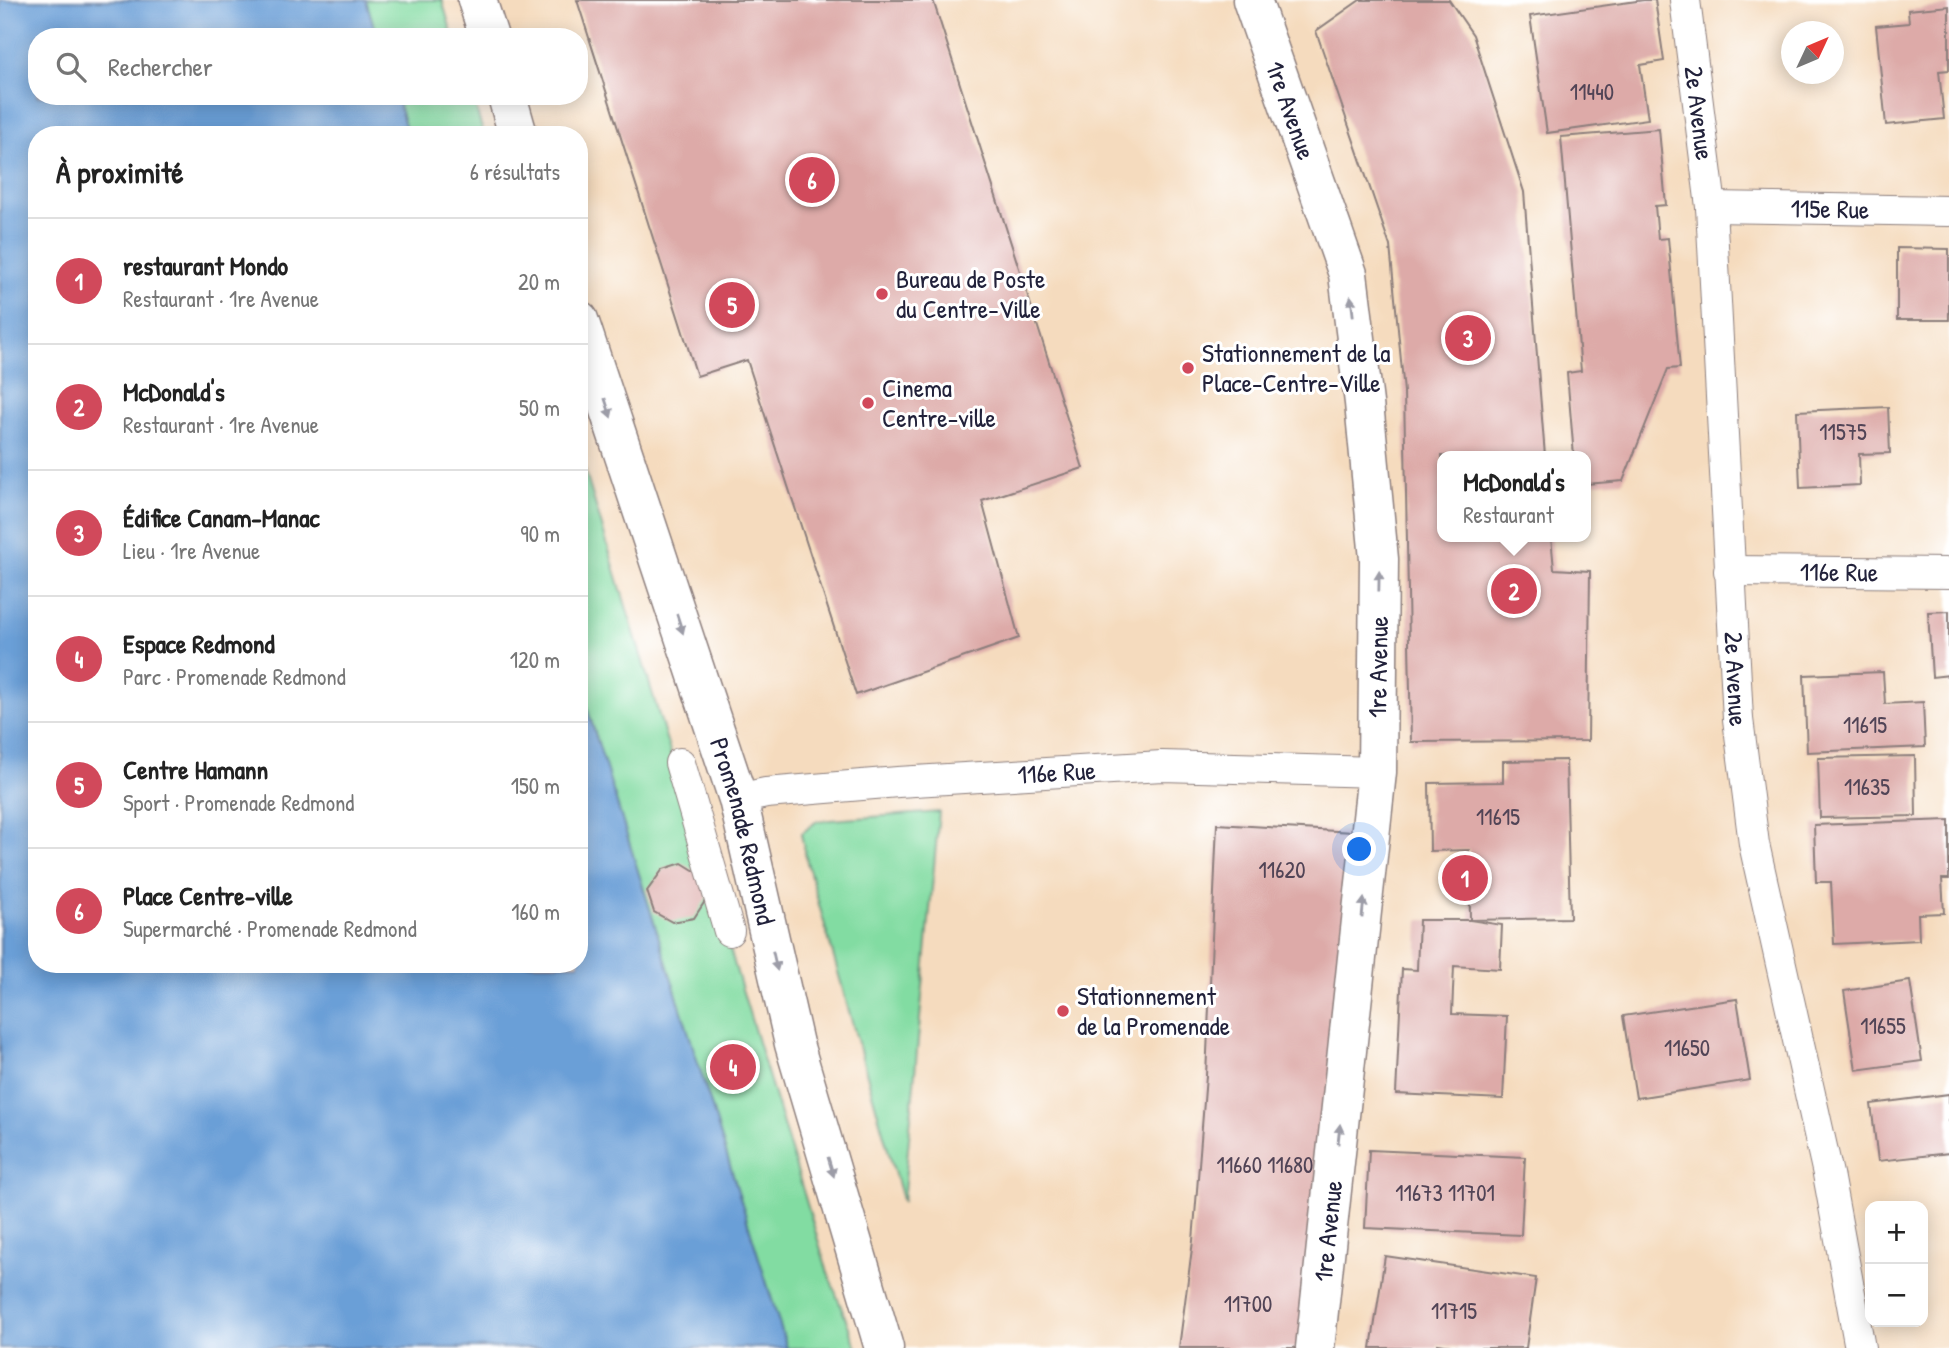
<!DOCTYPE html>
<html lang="fr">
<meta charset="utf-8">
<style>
body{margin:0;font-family:"Patrick Hand",sans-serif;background:#f2f2f2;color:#222}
.controls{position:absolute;right:21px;bottom:21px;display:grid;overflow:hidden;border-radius:14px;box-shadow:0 4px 18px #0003}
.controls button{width:63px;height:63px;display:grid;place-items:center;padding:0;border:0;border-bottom:2px solid #e0e0e0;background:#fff;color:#222;font:35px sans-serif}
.compass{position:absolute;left:1781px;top:21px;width:63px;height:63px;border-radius:50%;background:#fff;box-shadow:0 4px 18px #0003;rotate:46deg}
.you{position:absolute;left:1360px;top:850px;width:24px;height:24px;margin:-18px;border:5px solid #fff;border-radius:50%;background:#1a73e8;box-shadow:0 0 0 10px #1a73e833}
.badge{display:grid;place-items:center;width:46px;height:46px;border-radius:50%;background:#d1495b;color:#fff;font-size:23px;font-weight:700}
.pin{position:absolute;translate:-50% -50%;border:4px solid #fff;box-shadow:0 2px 7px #0006}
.popup{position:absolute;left:1437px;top:451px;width:154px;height:91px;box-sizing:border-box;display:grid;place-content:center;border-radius:14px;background:#fff;filter:drop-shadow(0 2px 5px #0005);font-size:23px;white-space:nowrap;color:#767676}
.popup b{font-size:26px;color:#222}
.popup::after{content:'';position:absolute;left:50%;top:100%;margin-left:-14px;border:14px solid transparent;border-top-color:#fff}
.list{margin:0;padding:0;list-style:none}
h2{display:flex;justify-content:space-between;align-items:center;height:91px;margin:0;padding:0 28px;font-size:30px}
h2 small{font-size:23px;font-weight:400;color:#767676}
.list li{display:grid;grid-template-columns:46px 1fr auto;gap:21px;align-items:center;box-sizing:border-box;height:126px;padding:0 28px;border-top:2px solid #e0e0e0}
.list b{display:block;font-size:26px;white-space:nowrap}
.list p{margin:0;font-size:23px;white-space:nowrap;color:#767676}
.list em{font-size:23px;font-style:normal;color:#767676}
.icon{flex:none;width:38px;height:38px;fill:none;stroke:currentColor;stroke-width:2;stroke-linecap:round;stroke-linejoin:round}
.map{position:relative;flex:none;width:1949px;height:1348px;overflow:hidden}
.search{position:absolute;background:#fff;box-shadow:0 4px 18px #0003;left:28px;top:28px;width:560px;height:77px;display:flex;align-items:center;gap:18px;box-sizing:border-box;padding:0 24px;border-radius:28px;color:#767676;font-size:26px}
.panel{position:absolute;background:#fff;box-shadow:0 4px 18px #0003;left:28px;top:126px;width:560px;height:847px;border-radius:28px}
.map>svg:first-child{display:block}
.green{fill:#82dca2;stroke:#527f6e;stroke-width:2}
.water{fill:#6b9fd7;stroke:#466089;stroke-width:2}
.building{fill:#ddaaa8}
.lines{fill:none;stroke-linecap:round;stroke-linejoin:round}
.street-casing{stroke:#8c7e7c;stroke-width:32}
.secondary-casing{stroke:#8c7e7c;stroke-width:41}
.street{stroke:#fff;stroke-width:30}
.secondary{stroke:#fff;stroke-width:38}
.oneway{fill:#9c9ca7}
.poi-dot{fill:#d1495b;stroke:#fff;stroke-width:2.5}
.labels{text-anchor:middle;stroke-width:6;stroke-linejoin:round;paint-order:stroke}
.number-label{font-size:23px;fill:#514456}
.street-label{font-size:26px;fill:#22223b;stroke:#fff}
.poi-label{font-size:26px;fill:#22223b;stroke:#fff;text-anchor:start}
</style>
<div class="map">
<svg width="1949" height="1348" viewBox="0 0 1949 1348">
<rect width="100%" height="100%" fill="#fff"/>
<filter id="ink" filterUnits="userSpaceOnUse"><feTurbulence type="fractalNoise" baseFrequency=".0143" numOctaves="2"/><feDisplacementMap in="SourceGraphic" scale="14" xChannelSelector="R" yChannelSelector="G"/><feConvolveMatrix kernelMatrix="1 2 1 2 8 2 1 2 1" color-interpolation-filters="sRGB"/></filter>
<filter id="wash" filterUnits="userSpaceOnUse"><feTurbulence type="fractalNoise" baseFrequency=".00686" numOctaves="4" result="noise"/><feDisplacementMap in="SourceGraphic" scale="28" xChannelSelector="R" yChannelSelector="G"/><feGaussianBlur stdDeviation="1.57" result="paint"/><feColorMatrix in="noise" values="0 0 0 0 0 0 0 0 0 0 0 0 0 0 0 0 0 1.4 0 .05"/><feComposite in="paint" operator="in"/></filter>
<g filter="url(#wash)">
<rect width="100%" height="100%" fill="#f5dbbe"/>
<!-- green -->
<path class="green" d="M 366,0 L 442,0 L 453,37 L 377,37 Z
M 396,96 L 472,96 L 484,135 L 408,135 Z
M 579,451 L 828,1273 L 857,1348 L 787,1348 L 579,682 Z
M 939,812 L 903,1203 L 807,862 L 801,834 L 817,821 Z"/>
<!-- water -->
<path class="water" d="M 0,0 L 366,0 L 377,37 L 37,37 L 37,96 L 396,96 L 408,135 L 37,135 L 37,964 L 579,964 L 579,682 L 787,1348 L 0,1348 Z"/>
<g id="blocks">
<!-- building -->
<path class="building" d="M 577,0 L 933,0 L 1083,468 L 982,501 L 1019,638 L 856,695 L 747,360 L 697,376 Z
M 1360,0 L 1449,0 L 1473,35 L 1524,192 L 1545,456 L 1442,456 L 1442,537 L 1551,537 L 1554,569 L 1590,571 L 1588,741 L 1411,742 L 1404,392 L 1390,246 L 1316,31 Z
M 1644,0 L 1655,0 L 1664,61 L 1640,65 L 1648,119 L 1547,133 L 1530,16 Z
M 1949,6 L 1949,70 L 1939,71 L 1944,119 L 1886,125 L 1876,26 L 1909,23 L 1908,10 Z
M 1659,129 L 1666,205 L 1655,206 L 1658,239 L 1668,238 L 1680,368 L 1668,369 L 1623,481 L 1586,484 L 1586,456 L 1574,456 L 1567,373 L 1581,371 L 1561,137 Z
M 1897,248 L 1949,249 L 1949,320 L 1897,320 Z
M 1888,407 L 1890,453 L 1859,454 L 1860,485 L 1800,488 L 1797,411 Z
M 1949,611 L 1949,675 L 1932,677 L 1928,612 Z
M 1883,672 L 1885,704 L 1923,702 L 1925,747 L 1807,752 L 1804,675 Z
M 1915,756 L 1916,816 L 1820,818 L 1818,758 Z
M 1566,760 L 1570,918 L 1470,920 L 1469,850 L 1430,851 L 1429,783 L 1503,782 L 1503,761 Z
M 1949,820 L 1949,879 L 1942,879 L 1944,913 L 1918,914 L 1919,940 L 1834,944 L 1831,882 L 1816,882 L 1814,825 Z
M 1217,824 L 1353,832 L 1305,1348 L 1179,1348 L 1193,1241 L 1206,1076 Z
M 682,863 L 703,876 L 707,898 L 694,918 L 672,922 L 654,912 L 647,891 L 663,869 Z
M 1419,920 L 1470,920 L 1502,925 L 1500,969 L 1454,966 L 1452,1014 L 1507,1016 L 1503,1099 L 1396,1094 L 1402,969 L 1417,970 Z
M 1910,981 L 1922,1061 L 1856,1070 L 1844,991 Z
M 1737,999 L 1750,1080 L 1636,1098 L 1623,1016 Z
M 1949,1094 L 1949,1153 L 1878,1161 L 1871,1104 Z
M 1369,1150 L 1525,1157 L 1521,1235 L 1365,1228 Z
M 1385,1256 L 1536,1278 L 1526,1348 L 1464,1348 L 1438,1344 L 1438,1348 L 1371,1348 Z"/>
</g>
</g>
<g filter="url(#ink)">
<use href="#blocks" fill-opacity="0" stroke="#8c7e7c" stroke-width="2"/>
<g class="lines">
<!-- street casing -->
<g class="street-casing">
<g id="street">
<path id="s1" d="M 1685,0 L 1711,207 L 1738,719 L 1754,844 L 1828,1174 L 1860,1348"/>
<path id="s2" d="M 1711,207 L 1949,211"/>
<path id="s3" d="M 1729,571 L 1949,573"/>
<path d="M 680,763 L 729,931"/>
<path id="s4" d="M 738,799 L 766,793 L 898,782 L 1162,766 L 1377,772"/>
</g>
</g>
<!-- secondary casing -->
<g class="secondary-casing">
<g id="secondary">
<path d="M 477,0 L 489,37"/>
<path id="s5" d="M 1252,0 L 1348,274 L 1364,403 L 1379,559 L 1377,772 L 1315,1348"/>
<path d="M 507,96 L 518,135"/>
<path id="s6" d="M 579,320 L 738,799 L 794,1044 L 884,1348"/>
</g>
</g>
<!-- street -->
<use href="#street" class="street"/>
<!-- secondary -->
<use href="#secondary" class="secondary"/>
</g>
<!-- one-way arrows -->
<defs><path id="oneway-solid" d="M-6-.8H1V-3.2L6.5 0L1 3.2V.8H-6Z" transform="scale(1.75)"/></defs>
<g class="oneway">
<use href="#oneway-solid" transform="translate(1352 306) rotate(-97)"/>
<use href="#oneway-solid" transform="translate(608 408) rotate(72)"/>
<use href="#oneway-solid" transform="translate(1379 581) rotate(-89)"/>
<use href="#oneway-solid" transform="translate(680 624) rotate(72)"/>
<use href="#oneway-solid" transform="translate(1363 908) rotate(-84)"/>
<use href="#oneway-solid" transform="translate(775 961) rotate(77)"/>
<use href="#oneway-solid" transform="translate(1339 1134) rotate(-84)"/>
<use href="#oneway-solid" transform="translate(831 1167) rotate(73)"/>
</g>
</g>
<!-- markers -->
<g class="poi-dot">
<circle cx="882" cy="294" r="7"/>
<circle cx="1188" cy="368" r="7"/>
<circle cx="868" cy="403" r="7"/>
<circle cx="1063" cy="1011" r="7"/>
</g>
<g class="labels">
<!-- number labels -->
<g class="number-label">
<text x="1592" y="100">11440</text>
<text x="1843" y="440">11575</text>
<text x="1865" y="733">11615</text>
<text x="1867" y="795">11635</text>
<text x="1498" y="825">11615</text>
<text x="1282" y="878">11620</text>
<text x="1883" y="1034">11655</text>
<text x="1687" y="1056">11650</text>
<text x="1265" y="1173">11660 11680</text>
<text x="1445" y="1201">11673 11701</text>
<text x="1248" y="1312">11700</text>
<text x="1454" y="1319">11715</text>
</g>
<!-- street labels -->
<g class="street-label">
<text dy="9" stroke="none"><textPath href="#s5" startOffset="117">1re Avenue</textPath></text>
<text dy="9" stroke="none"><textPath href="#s1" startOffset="114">2e Avenue</textPath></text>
<text dy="9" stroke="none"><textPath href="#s2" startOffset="119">115e Rue</textPath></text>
<text dy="9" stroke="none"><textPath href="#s3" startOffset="110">116e Rue</textPath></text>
<text transform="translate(1378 667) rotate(-89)" y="9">1re Avenue</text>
<text dy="9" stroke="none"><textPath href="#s1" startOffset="681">2e Avenue</textPath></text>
<text dy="9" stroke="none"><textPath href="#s4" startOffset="320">116e Rue</textPath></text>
<text dy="9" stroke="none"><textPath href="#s6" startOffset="537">Promenade Redmond</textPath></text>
<text transform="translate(1328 1231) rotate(-84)" y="9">1re Avenue</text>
</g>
<!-- poi labels -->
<g class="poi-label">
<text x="896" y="288">Bureau de Poste<tspan x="896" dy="30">du Centre-Ville</tspan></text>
<text x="1202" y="362">Stationnement de la<tspan x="1202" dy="30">Place-Centre-Ville</tspan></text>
<text x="882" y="397">Cinema<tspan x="882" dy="30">Centre-ville</tspan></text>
<text x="1077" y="1005">Stationnement<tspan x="1077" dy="30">de la Promenade</tspan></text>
</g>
</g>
</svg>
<div class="controls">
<button>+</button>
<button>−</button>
</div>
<svg class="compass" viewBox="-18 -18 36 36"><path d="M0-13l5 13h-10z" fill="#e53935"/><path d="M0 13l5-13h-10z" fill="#767676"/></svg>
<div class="you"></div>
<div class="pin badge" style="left:1465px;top:878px">1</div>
<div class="pin badge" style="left:1514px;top:591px">2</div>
<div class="popup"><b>McDonald's</b>Restaurant</div>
<div class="pin badge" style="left:1468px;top:338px">3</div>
<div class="pin badge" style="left:733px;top:1067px">4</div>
<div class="pin badge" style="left:732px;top:305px">5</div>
<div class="pin badge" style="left:812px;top:180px">6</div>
<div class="search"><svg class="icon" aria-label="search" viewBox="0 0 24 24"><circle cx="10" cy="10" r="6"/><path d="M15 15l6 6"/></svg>Rechercher</div>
<section class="panel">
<h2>À proximité<small>6 résultats</small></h2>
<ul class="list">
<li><span class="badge">1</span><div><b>restaurant Mondo</b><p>Restaurant · 1re Avenue</p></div><em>20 m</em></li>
<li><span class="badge">2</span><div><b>McDonald's</b><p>Restaurant · 1re Avenue</p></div><em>50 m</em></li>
<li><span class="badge">3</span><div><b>Édifice Canam-Manac</b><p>Lieu · 1re Avenue</p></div><em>90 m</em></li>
<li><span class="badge">4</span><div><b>Espace Redmond</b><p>Parc · Promenade Redmond</p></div><em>120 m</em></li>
<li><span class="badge">5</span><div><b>Centre Hamann</b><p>Sport · Promenade Redmond</p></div><em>150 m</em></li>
<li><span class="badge">6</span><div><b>Place Centre-ville</b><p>Supermarché · Promenade Redmond</p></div><em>160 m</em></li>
</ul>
</section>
</div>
